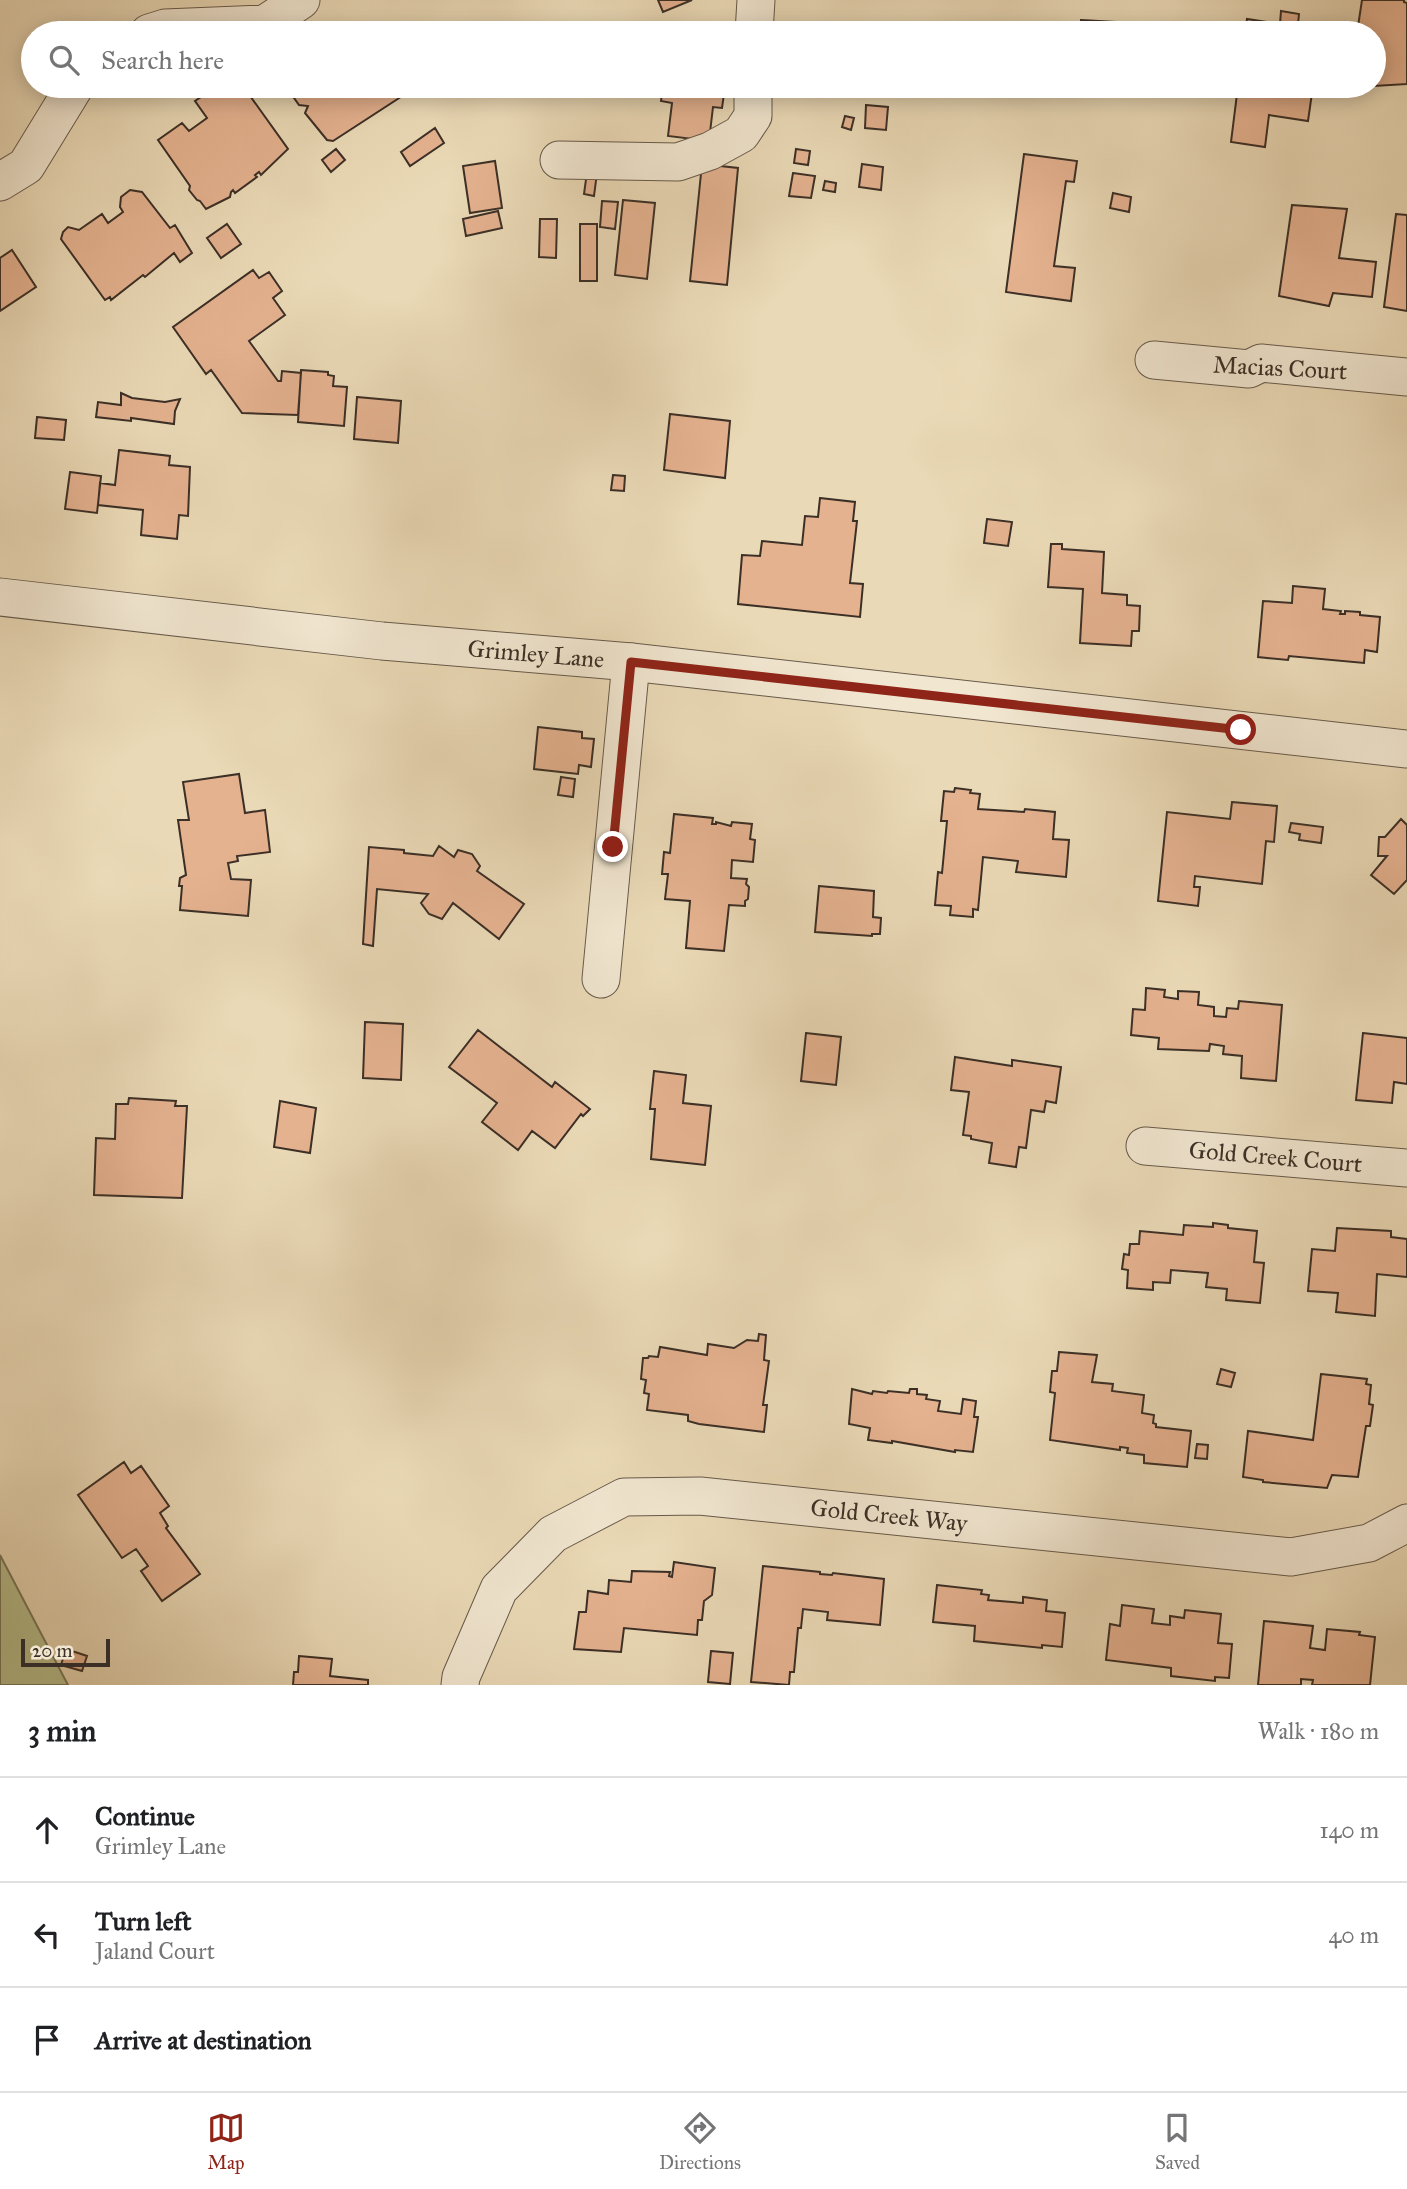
<!DOCTYPE html>
<meta charset="utf-8">
<style>
body{margin:0;font-family:"IM FELL Great Primer",serif;background:#f2f2f2;color:#202124}
.scale{position:absolute;left:21px;bottom:18px;width:89px;box-sizing:border-box;padding-left:7px;border:4px solid #3b2f26;border-top:0;font-size:19px;line-height:24px;white-space:nowrap;color:#3b2f26;-webkit-text-stroke:5px #f1e6d0;paint-order:stroke}
.stop{position:absolute;width:21px;height:21px;margin:-16px;border:5px solid #8f2418;border-radius:50%;background:#fff}
.stop.end{background:#8f2418;border-color:#fff;box-shadow:0 2px 7px #0008}
.list{margin:0;padding:0;list-style:none}
h2{display:flex;justify-content:space-between;align-items:center;height:91px;margin:0;padding:0 28px;font-size:30px}
h2 small{font-size:23px;font-weight:400;color:#757577}
.list li{display:grid;grid-template-columns:46px 1fr auto;gap:21px;align-items:center;box-sizing:border-box;height:105px;padding:0 28px;border-top:2px solid #e0e0e0}
.list b{display:block;font-size:26px;white-space:nowrap}
.list p{margin:0;font-size:23px;white-space:nowrap;color:#757577}
.list em{font-size:23px;font-style:normal;color:#757577}
.icon{flex:none;width:38px;height:38px;fill:none;stroke:currentColor;stroke-width:2;stroke-linecap:round;stroke-linejoin:round}
.map{position:relative;flex:none;width:1407px;height:1685px;overflow:hidden}
.search{position:absolute;background:#fff;box-shadow:0 4px 18px #0003;left:21px;right:21px;top:21px;height:77px;display:flex;align-items:center;gap:18px;box-sizing:border-box;padding:0 24px;border-radius:38px;color:#757577;font-size:26px}
.sheet{height:406px;background:#fff}
nav{display:flex;justify-content:space-around;align-items:center;box-sizing:border-box;height:98px;border-top:2px solid #e0e0e0;background:#fff;font-size:19px;color:#757577}
nav a{display:grid;justify-items:center;gap:4px}
nav .on{color:#8f2418}
.map>svg:first-child{display:block}
.green{fill:#b7bf8e;stroke:#79775a;stroke-width:2}
.building{fill:#e5b290;stroke:#3b2f26;stroke-width:2}
.lines{fill:none;stroke-linecap:round;stroke-linejoin:round}
.minor-casing{stroke:#675a4a;stroke-width:39}
.minor{stroke:#f1e6d0;stroke-width:37}
.route{stroke:#8f2418;stroke-width:9}
.labels{text-anchor:middle;stroke-width:7;stroke-linejoin:round;paint-order:stroke}
.street-label{font-size:24px;fill:#3b2f26;stroke:#f1e6d0}
</style>
<div class="map">
<svg width="1407" height="1685" viewBox="0 0 1407 1685">
<rect width="100%" height="100%" fill="#ead9b6"/>
<filter id="stains"><feTurbulence type="fractalNoise" baseFrequency=".00286" numOctaves="4"/><feColorMatrix values="0 0 0 0 .2 0 0 0 0 .09 0 0 0 0 .02 0 0 0 .5 -.17"/></filter>
<radialGradient id="worn" r=".72"><stop offset=".6" stop-color="#630" stop-opacity="0"/><stop offset="1" stop-color="#630" stop-opacity=".3"/></radialGradient>
<!-- green -->
<path class="green" d="M 0,1555 L 68,1685 L 0,1685 Z"/>
<!-- building -->
<path class="building" d="M 658,0 L 692,0 L 663,12 Z
M 1362,0 L 1404,0 L 1404,2 L 1407,3 L 1407,84 L 1374,86 L 1374,33 L 1357,33 Z
M 1281,11 L 1299,14 L 1298,24 L 1320,27 L 1319,33 L 1245,33 L 1247,19 L 1280,24 Z
M 1081,20 L 1133,23 L 1132,33 L 1080,33 Z
M 230,86 L 243,86 L 288,149 L 261,175 L 259,172 L 255,175 L 257,177 L 235,193 L 233,190 L 231,192 L 230,197 L 206,209 L 200,201 L 197,200 L 189,190 L 190,186 L 158,140 L 182,123 L 189,131 L 207,118 L 195,101 L 213,89 L 217,95 Z
M 295,86 L 411,86 L 413,89 L 333,141 L 327,140 L 305,113 L 308,106 L 299,105 L 292,95 Z
M 663,86 L 725,87 L 722,108 L 713,107 L 709,141 L 668,136 L 672,103 L 661,101 Z
M 1095,86 L 1156,86 L 1155,96 L 1096,91 Z
M 1238,86 L 1313,86 L 1308,121 L 1269,115 L 1265,147 L 1231,142 Z
M 866,105 L 888,107 L 886,130 L 865,128 Z
M 845,116 L 854,118 L 851,130 L 842,127 Z
M 435,128 L 444,143 L 410,166 L 401,152 Z
M 336,149 L 345,160 L 331,172 L 322,160 Z
M 796,149 L 810,151 L 808,165 L 794,163 Z
M 1024,154 L 1077,161 L 1074,182 L 1066,181 L 1054,266 L 1075,268 L 1071,301 L 1006,292 Z
M 495,161 L 502,208 L 470,213 L 463,166 Z
M 702,164 L 738,168 L 727,285 L 690,281 Z
M 862,164 L 883,167 L 881,190 L 859,187 Z
M 587,172 L 597,173 L 594,196 L 584,194 Z
M 793,173 L 815,176 L 811,198 L 789,196 Z
M 825,181 L 836,183 L 835,192 L 823,190 Z
M 130,190 L 142,192 L 170,228 L 175,225 L 192,253 L 180,262 L 174,253 L 145,277 L 143,275 L 111,300 L 110,297 L 105,300 L 61,239 L 63,232 L 68,227 L 79,230 L 102,214 L 108,223 L 123,212 L 120,207 L 121,197 Z
M 1113,193 L 1131,197 L 1129,212 L 1110,208 Z
M 623,200 L 655,203 L 647,279 L 615,275 Z
M 602,201 L 618,202 L 615,229 L 600,227 Z
M 1292,205 L 1347,209 L 1339,258 L 1376,262 L 1372,297 L 1333,293 L 1329,306 L 1279,296 Z
M 498,211 L 502,228 L 466,236 L 463,219 Z
M 1396,214 L 1407,215 L 1407,311 L 1384,307 Z
M 540,219 L 557,219 L 556,258 L 539,257 Z
M 227,224 L 241,244 L 221,258 L 207,238 Z
M 580,224 L 597,224 L 597,281 L 580,281 Z
M 12,250 L 36,287 L 0,311 L 0,258 Z
M 253,270 L 259,278 L 269,272 L 282,291 L 273,298 L 285,315 L 249,341 L 278,381 L 281,381 L 282,371 L 301,373 L 298,415 L 242,413 L 211,370 L 206,374 L 173,327 Z
M 301,370 L 328,372 L 328,375 L 334,376 L 333,386 L 347,387 L 344,426 L 298,422 Z
M 121,393 L 132,398 L 165,402 L 180,399 L 175,411 L 174,424 L 131,418 L 131,421 L 96,417 L 98,402 L 121,405 Z
M 357,397 L 401,401 L 398,443 L 354,439 Z
M 670,414 L 730,421 L 725,478 L 664,470 Z
M 37,417 L 66,420 L 64,440 L 35,438 Z
M 119,450 L 170,456 L 169,465 L 190,467 L 188,516 L 179,515 L 177,539 L 141,535 L 143,510 L 98,505 L 100,483 L 115,485 Z
M 70,472 L 101,476 L 97,513 L 65,509 Z
M 613,475 L 625,476 L 624,491 L 611,490 Z
M 820,498 L 855,502 L 853,521 L 857,521 L 850,583 L 863,584 L 860,617 L 738,604 L 742,555 L 760,556 L 762,541 L 802,545 L 805,516 L 818,517 Z
M 987,519 L 1012,522 L 1008,546 L 984,543 Z
M 1051,544 L 1062,544 L 1062,549 L 1104,552 L 1102,593 L 1127,595 L 1127,605 L 1140,606 L 1139,631 L 1132,631 L 1131,646 L 1080,643 L 1083,589 L 1048,587 Z
M 1293,586 L 1325,589 L 1323,609 L 1341,611 L 1340,614 L 1345,614 L 1345,611 L 1360,612 L 1360,615 L 1380,617 L 1377,652 L 1365,650 L 1364,663 L 1289,656 L 1288,660 L 1258,657 L 1263,601 L 1292,603 Z
M 538,727 L 582,732 L 582,738 L 594,739 L 591,767 L 579,765 L 578,774 L 534,769 Z
M 239,774 L 245,813 L 265,810 L 270,852 L 237,856 L 238,861 L 228,863 L 231,879 L 251,880 L 248,916 L 180,910 L 182,886 L 179,886 L 180,878 L 186,875 L 178,820 L 189,820 L 183,782 Z
M 561,777 L 575,779 L 573,797 L 558,795 Z
M 955,788 L 971,790 L 970,793 L 980,794 L 978,809 L 1024,812 L 1025,809 L 1055,812 L 1053,839 L 1069,840 L 1066,877 L 1016,872 L 1018,861 L 983,857 L 978,910 L 973,909 L 973,917 L 950,915 L 951,906 L 935,905 L 938,872 L 942,873 L 947,821 L 941,821 L 944,791 L 954,792 Z
M 1232,802 L 1277,806 L 1274,842 L 1266,841 L 1262,884 L 1195,876 L 1194,887 L 1200,887 L 1198,906 L 1158,901 L 1167,812 L 1230,819 Z
M 674,814 L 713,818 L 712,824 L 716,824 L 716,822 L 731,826 L 732,822 L 752,824 L 750,839 L 755,840 L 753,862 L 732,860 L 731,878 L 747,879 L 746,884 L 749,887 L 748,899 L 745,901 L 745,906 L 729,905 L 724,951 L 686,948 L 690,901 L 665,899 L 668,874 L 662,874 L 664,852 L 670,853 Z
M 1401,819 L 1407,825 L 1407,880 L 1394,894 L 1371,875 L 1387,856 L 1378,856 L 1379,837 L 1385,837 Z
M 1291,823 L 1323,827 L 1321,843 L 1299,840 L 1300,834 L 1289,832 Z
M 439,846 L 454,857 L 458,850 L 472,854 L 480,866 L 477,871 L 524,904 L 499,939 L 453,903 L 442,919 L 429,914 L 421,903 L 428,894 L 377,889 L 373,946 L 363,944 L 369,847 L 404,850 L 404,853 L 433,856 Z
M 819,886 L 874,891 L 873,917 L 881,918 L 880,934 L 872,934 L 872,936 L 815,932 Z
M 1146,988 L 1165,990 L 1164,997 L 1178,999 L 1178,991 L 1199,992 L 1198,1005 L 1214,1007 L 1214,1016 L 1226,1017 L 1227,1008 L 1238,1009 L 1239,1001 L 1282,1005 L 1276,1081 L 1241,1078 L 1242,1056 L 1223,1054 L 1224,1046 L 1210,1044 L 1209,1051 L 1158,1049 L 1159,1038 L 1131,1035 L 1133,1009 L 1145,1010 Z
M 365,1022 L 403,1024 L 401,1080 L 363,1078 Z
M 478,1030 L 552,1087 L 555,1082 L 590,1109 L 583,1116 L 581,1114 L 555,1148 L 532,1131 L 518,1150 L 482,1122 L 497,1103 L 449,1067 Z
M 806,1033 L 841,1037 L 836,1085 L 801,1081 Z
M 1363,1033 L 1407,1038 L 1407,1084 L 1394,1082 L 1392,1103 L 1356,1100 Z
M 955,1057 L 1012,1066 L 1012,1060 L 1061,1067 L 1056,1103 L 1046,1101 L 1044,1112 L 1031,1110 L 1026,1148 L 1019,1147 L 1016,1167 L 989,1163 L 992,1143 L 971,1139 L 971,1136 L 963,1135 L 969,1092 L 951,1090 Z
M 654,1071 L 686,1075 L 683,1103 L 711,1106 L 705,1165 L 651,1159 L 655,1109 L 650,1109 Z
M 129,1098 L 176,1101 L 175,1106 L 187,1106 L 182,1198 L 94,1195 L 96,1138 L 115,1139 L 116,1104 L 128,1104 Z
M 280,1101 L 316,1108 L 310,1153 L 274,1147 Z
M 1213,1223 L 1228,1225 L 1228,1228 L 1257,1231 L 1254,1262 L 1264,1263 L 1260,1303 L 1226,1300 L 1227,1289 L 1206,1287 L 1208,1273 L 1171,1270 L 1170,1283 L 1153,1282 L 1153,1290 L 1127,1288 L 1128,1270 L 1122,1269 L 1124,1254 L 1129,1255 L 1130,1244 L 1139,1244 L 1140,1231 L 1183,1235 L 1184,1225 L 1213,1227 Z
M 1337,1228 L 1391,1231 L 1391,1237 L 1407,1239 L 1407,1277 L 1377,1274 L 1375,1316 L 1336,1312 L 1338,1293 L 1308,1291 L 1312,1249 L 1335,1251 Z
M 759,1334 L 766,1335 L 764,1360 L 769,1361 L 763,1405 L 767,1405 L 764,1432 L 699,1424 L 688,1421 L 688,1415 L 647,1410 L 649,1394 L 644,1393 L 646,1380 L 641,1379 L 643,1358 L 648,1358 L 649,1356 L 658,1357 L 660,1347 L 707,1355 L 708,1344 L 734,1348 L 747,1340 L 758,1341 Z
M 1059,1352 L 1097,1355 L 1092,1382 L 1113,1384 L 1112,1391 L 1144,1395 L 1142,1413 L 1154,1415 L 1153,1423 L 1156,1424 L 1156,1427 L 1191,1431 L 1187,1467 L 1144,1463 L 1144,1455 L 1127,1453 L 1128,1448 L 1120,1447 L 1120,1450 L 1050,1440 L 1055,1393 L 1050,1392 L 1052,1371 L 1057,1371 Z
M 1221,1369 L 1235,1373 L 1231,1387 L 1217,1384 Z
M 1321,1374 L 1367,1379 L 1366,1384 L 1371,1385 L 1369,1404 L 1373,1405 L 1370,1426 L 1366,1426 L 1358,1477 L 1332,1475 L 1327,1488 L 1263,1482 L 1263,1480 L 1243,1477 L 1248,1431 L 1313,1440 Z
M 852,1389 L 872,1394 L 873,1391 L 887,1393 L 888,1391 L 909,1393 L 910,1389 L 917,1389 L 917,1394 L 927,1395 L 926,1399 L 940,1401 L 938,1411 L 961,1414 L 963,1399 L 976,1401 L 974,1417 L 978,1417 L 973,1452 L 955,1450 L 955,1452 L 892,1441 L 892,1443 L 868,1440 L 870,1428 L 849,1424 Z
M 1197,1444 L 1208,1445 L 1207,1459 L 1195,1458 Z
M 124,1462 L 131,1473 L 141,1466 L 169,1506 L 160,1513 L 168,1526 L 166,1528 L 200,1574 L 162,1601 L 141,1571 L 148,1566 L 136,1549 L 122,1558 L 78,1495 Z
M 674,1562 L 715,1568 L 712,1595 L 704,1601 L 702,1620 L 698,1620 L 697,1635 L 624,1628 L 621,1652 L 574,1649 L 579,1612 L 586,1612 L 588,1591 L 608,1594 L 609,1580 L 631,1582 L 632,1571 L 670,1572 L 669,1576 L 672,1577 Z
M 763,1566 L 820,1572 L 820,1574 L 832,1575 L 833,1573 L 884,1579 L 880,1625 L 827,1620 L 828,1612 L 803,1609 L 801,1628 L 798,1628 L 794,1672 L 790,1672 L 789,1685 L 751,1682 Z
M 937,1585 L 982,1590 L 981,1594 L 989,1595 L 988,1600 L 1023,1603 L 1023,1597 L 1047,1600 L 1046,1611 L 1065,1613 L 1062,1647 L 1042,1645 L 1042,1648 L 974,1641 L 975,1626 L 933,1622 Z
M 1122,1605 L 1154,1609 L 1152,1623 L 1170,1625 L 1170,1616 L 1184,1618 L 1185,1610 L 1221,1614 L 1218,1643 L 1232,1644 L 1229,1678 L 1215,1677 L 1215,1681 L 1171,1676 L 1171,1668 L 1106,1660 L 1110,1624 L 1120,1626 Z
M 1264,1621 L 1313,1626 L 1310,1648 L 1325,1650 L 1327,1629 L 1360,1632 L 1359,1635 L 1375,1637 L 1370,1685 L 1312,1685 L 1313,1680 L 1301,1679 L 1301,1685 L 1258,1685 Z
M 66,1649 L 87,1656 L 82,1671 L 61,1665 Z
M 711,1651 L 733,1653 L 730,1684 L 708,1682 Z
M 299,1656 L 332,1659 L 330,1676 L 368,1680 L 368,1685 L 293,1685 L 294,1672 L 298,1672 Z"/>
<g class="lines">
<!-- minor casing -->
<g class="minor-casing">
<g id="minor">
<path d="M 149,33 L 165,28 L 265,24 L 301,0"/>
<path d="M 754,33 L 756,0"/>
<path d="M 559,160 L 678,162 L 710,151 L 741,134 L 753,116 L 753,86"/>
<path d="M 0,182 L 26,166 L 75,86"/>
<path d="M 1154,360 L 1249,369 L 1261,363 L 1407,377"/>
<path id="s1" d="M 0,597 L 382,641 L 631,662 L 1407,749"/>
<path d="M 601,979 L 631,662"/>
<path id="s2" d="M 1145,1146 L 1407,1168"/>
<path id="s3" d="M 460,1685 L 461,1677 L 499,1589 L 553,1534 L 624,1497 L 700,1496 L 1291,1557 L 1369,1543 L 1407,1523"/>
</g>
</g>
<!-- minor -->
<use href="#minor" class="minor"/>
</g>
<g class="lines">
<!-- route -->
<path class="route" d="M 613,847 L 631,662 L 1241,730"/>
</g>
<g class="labels">
<!-- street labels -->
<g class="street-label">
<text transform="translate(1280 368) rotate(3)" y="8">Macias Court</text>
<text dy="8" stroke="none"><textPath href="#s1" startOffset="539">Grimley Lane</textPath></text>
<text dy="8" stroke="none"><textPath href="#s2" startOffset="131">Gold Creek Court</textPath></text>
<text dy="8" stroke="none"><textPath href="#s3" startOffset="527">Gold Creek Way</textPath></text>
</g>
</g>
<rect width="100%" height="100%" filter="url(#stains)"/>
<rect width="100%" height="100%" fill="url(#worn)"/>
</svg>
<div class="scale">20 m</div>
<div class="stop" style="left:1241px;top:730px"></div>
<div class="stop end" style="left:613px;top:847px"></div>
<div class="search"><svg class="icon" aria-label="search" viewBox="0 0 24 24"><circle cx="10" cy="10" r="6"/><path d="M15 15l6 6"/></svg>Search here</div>
</div>
<section class="sheet">
<h2>3 min<small>Walk · 180 m</small></h2>
<ul class="list">
<li><svg class="icon" aria-label="ahead" viewBox="0 0 24 24"><path d="M12 20V5M6 11l6-6 6 6"/></svg><div><b>Continue</b><p>Grimley Lane</p></div><em>140 m</em></li>
<li><svg class="icon" aria-label="left" viewBox="0 0 24 24"><path d="M17 20v-9H6M10 6l-5 5 5 5"/></svg><div><b>Turn left</b><p>Jaland Court</p></div><em>40 m</em></li>
<li><svg class="icon" aria-label="arrive" viewBox="0 0 24 24"><path d="M6 21V4h12l-3 4 3 4H6"/></svg><div><b>Arrive at destination</b></div></li>
</ul>
</section>
<nav>
<a class="on"><svg class="icon" aria-label="map" viewBox="0 0 24 24"><path d="M3 6l6-2 6 2 6-2v14l-6 2-6-2-6 2zM9 4v14M15 6v14"/></svg>Map</a>
<a><svg class="icon" aria-label="directions" viewBox="0 0 24 24"><path d="M12 3l9 9-9 9-9-9zM9 14v-3h6M13 9l2 2-2 2"/></svg>Directions</a>
<a><svg class="icon" aria-label="saved" viewBox="0 0 24 24"><path d="M7 4h10v16l-5-4-5 4z"/></svg>Saved</a>
</nav>
